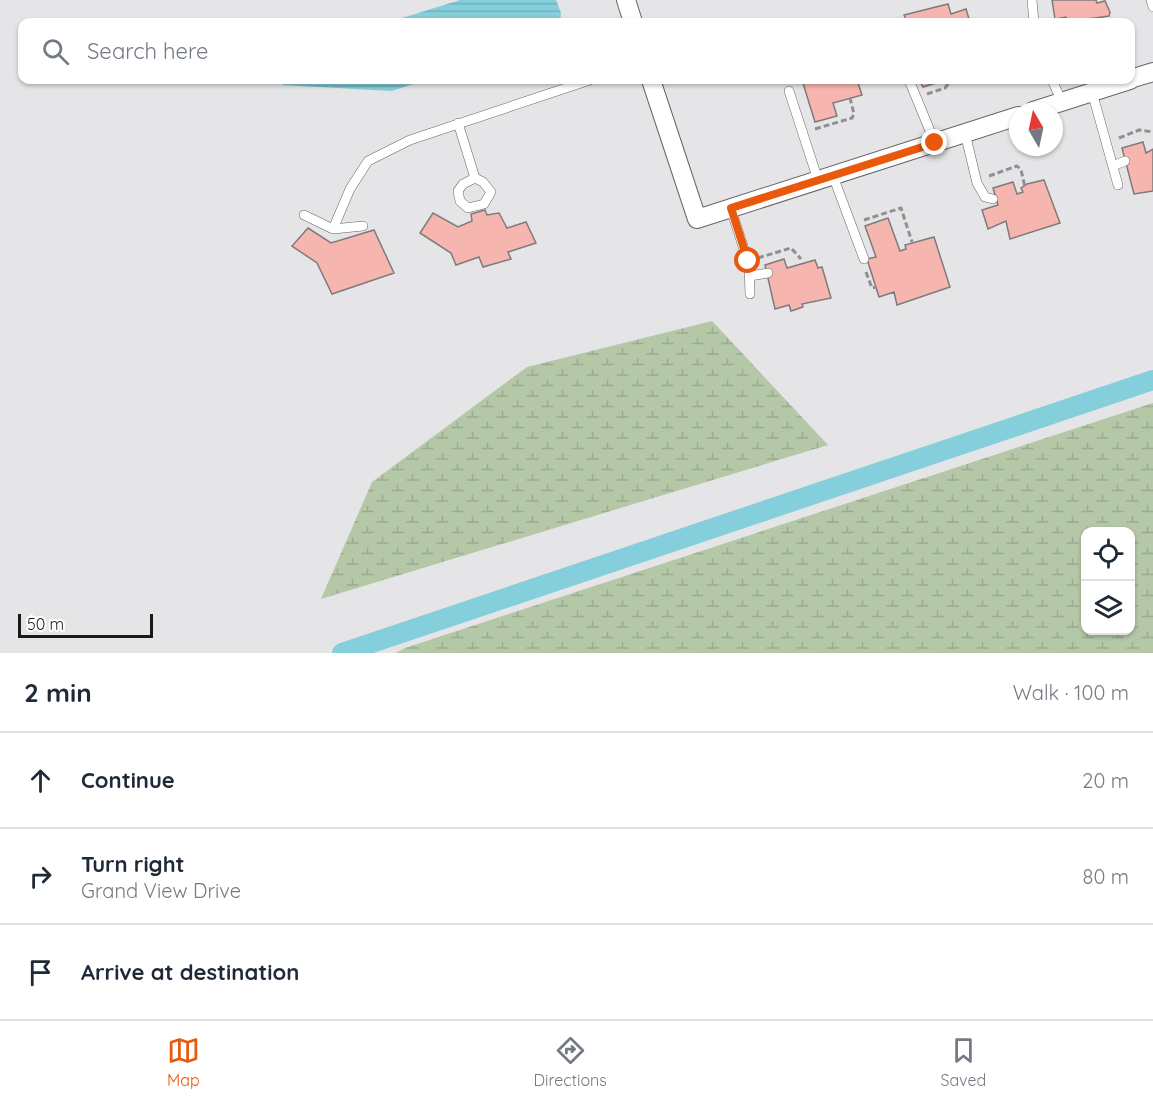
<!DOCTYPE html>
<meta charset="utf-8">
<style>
body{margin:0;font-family:Quicksand,sans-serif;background:#f2f2f3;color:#1f2937}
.controls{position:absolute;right:18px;bottom:18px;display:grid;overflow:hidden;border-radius:12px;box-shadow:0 2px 4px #0004}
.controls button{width:54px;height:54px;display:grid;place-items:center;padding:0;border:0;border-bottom:2px solid #e0e1e3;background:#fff;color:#1f2937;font:30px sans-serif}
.compass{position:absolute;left:1009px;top:102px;width:54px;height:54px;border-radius:50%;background:#fff;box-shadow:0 2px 4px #0004;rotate:351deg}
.scale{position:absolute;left:18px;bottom:15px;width:135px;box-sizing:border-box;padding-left:6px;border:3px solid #19191a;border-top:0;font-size:16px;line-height:21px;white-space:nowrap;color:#19191a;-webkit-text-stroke:4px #fff;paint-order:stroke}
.stop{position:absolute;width:18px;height:18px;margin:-14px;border:4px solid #ea580c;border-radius:50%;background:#fff}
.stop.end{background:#ea580c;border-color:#fff;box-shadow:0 2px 6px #0008}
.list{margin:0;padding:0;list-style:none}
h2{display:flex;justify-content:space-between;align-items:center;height:78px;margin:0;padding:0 24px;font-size:26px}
h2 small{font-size:20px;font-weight:400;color:#747a83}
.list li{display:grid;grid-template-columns:39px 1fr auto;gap:18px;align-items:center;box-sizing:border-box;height:96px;padding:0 24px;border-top:2px solid #e0e1e3}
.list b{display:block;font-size:22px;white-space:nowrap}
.list p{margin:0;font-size:20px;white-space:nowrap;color:#747a83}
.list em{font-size:20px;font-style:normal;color:#747a83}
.icon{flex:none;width:33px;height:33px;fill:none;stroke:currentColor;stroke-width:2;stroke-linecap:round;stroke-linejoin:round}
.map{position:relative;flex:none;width:1153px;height:653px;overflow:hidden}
.search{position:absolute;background:#fff;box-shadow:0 2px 4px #0004;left:18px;right:18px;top:18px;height:66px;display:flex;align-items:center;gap:15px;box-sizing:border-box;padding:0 21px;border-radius:12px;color:#747a83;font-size:22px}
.sheet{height:366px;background:#fff}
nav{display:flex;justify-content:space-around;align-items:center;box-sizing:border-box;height:84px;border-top:2px solid #e0e1e3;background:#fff;font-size:16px;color:#747a83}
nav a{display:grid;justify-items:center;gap:3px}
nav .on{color:#ea580c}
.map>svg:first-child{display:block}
.wetland{fill:url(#wetland-marsh);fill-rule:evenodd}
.water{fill:url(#water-rules)}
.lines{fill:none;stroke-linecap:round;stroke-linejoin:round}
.canal{stroke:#84cfdb;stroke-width:20}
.building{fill:#f6b6af;stroke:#7e7b7a;stroke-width:1.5}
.service-casing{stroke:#656467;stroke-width:10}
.minor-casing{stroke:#656467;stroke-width:20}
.path{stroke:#908f91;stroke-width:3;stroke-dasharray:6 3;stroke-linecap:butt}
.service{stroke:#fff;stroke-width:9}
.minor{stroke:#fff;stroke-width:18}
.route{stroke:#ea580c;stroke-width:8}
</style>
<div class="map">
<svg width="1153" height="653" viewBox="0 0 1153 653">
<defs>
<pattern id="wetland-marsh" width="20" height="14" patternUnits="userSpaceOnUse" patternTransform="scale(1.5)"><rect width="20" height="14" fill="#b4c8a8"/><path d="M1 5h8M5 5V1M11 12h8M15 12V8" fill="none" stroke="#9aab90"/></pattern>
<pattern id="water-rules" width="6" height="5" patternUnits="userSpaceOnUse" patternTransform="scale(1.5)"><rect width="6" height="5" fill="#84cfdb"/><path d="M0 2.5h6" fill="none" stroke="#71b1bb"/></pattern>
</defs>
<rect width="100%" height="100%" fill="#e5e4e7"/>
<!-- wetland -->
<path class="wetland" d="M 712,321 L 828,445 L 321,599 L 372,482 L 527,367 Z
M 1153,403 L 1153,653 L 396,653 L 405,648 ZM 1086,532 L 1130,532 L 1130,630 L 1086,630 Z"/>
<!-- water -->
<path class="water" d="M 460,0 L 556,0 L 561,13 L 560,22 L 389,22 Z
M 281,80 L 425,80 L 392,91 L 283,85 Z"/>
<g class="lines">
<!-- canal -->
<path class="canal" d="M 342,653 L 1153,380"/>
</g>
<!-- building -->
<path class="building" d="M 1052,0 L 1096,0 L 1097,3 L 1105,1 L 1110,12 L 1109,16 L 1067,22 L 1066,17 L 1055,19 Z
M 948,4 L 951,14 L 966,9 L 970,22 L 907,22 L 904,15 Z
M 802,80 L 857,80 L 862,95 L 833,103 L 837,116 L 815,122 Z
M 919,80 L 942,80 L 943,81 L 923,87 Z
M 1143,142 L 1146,153 L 1153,149 L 1153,191 L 1134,194 L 1122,148 Z
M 1044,180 L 1060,223 L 1010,239 L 1006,221 L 988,229 L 982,210 L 998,205 L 993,188 L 1013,182 L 1017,194 L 1023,192 L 1021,188 L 1027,184 Z
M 485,210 L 487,215 L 499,213 L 507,228 L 526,222 L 536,243 L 508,252 L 511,259 L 483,267 L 479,257 L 456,265 L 451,253 L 420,233 L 433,213 L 458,227 L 472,221 L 471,214 Z
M 888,218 L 900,251 L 906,249 L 905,245 L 934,237 L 950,287 L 897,305 L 894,292 L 879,297 L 867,259 L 876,257 L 865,226 Z
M 308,228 L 331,243 L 374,230 L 394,273 L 332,294 L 317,263 L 292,246 Z
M 784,259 L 787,268 L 815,260 L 818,268 L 822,267 L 831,298 L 802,304 L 803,307 L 791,311 L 789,305 L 775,309 L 765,265 Z"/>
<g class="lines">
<!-- service casing -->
<g class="service-casing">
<path id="service" d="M 1032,0 L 1034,22
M 1151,0 L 1153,7
M 909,80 L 935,143
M 1052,80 L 1062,102
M 789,91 L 818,180
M 1092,92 L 1118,185
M 458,123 L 475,178 L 483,182 L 491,192 L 484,204 L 468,208 L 460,201 L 458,191 L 463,184 L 475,178
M 965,133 L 977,183 L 985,197 L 993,199
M 1113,166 L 1125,161
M 833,176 L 864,259
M 731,209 L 749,265 L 750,294
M 304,215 L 333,229 L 363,226
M 333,229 L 350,189 L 368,161 L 410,140 L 590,80
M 750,276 L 768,273"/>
</g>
<!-- minor casing -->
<g class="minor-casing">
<path id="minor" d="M 626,0 L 633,22
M 1130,79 L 1153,72
M 651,80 L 697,219 L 1018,116
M 1033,111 L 1130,80"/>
</g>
<!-- path -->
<path class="path" d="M 1088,20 L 1089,22
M 927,94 L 945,88 L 951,80
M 815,129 L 852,118 L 854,114 L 850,98
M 1119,138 L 1139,130 L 1153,132
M 989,176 L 1017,166 L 1021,170 L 1025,187
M 864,220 L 901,208 L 912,242
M 758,258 L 791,248 L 801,259
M 866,272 L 872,288 L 876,287"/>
<!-- service -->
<use href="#service" class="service"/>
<!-- minor -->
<use href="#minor" class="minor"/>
</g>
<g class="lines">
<!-- route -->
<path class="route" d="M 748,261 L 731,208 L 935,143"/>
</g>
</svg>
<div class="controls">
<button><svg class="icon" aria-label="locate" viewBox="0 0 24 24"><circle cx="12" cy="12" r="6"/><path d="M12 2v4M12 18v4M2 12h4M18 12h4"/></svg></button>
<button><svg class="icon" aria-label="layers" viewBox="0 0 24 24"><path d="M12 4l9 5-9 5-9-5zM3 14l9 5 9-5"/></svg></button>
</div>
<svg class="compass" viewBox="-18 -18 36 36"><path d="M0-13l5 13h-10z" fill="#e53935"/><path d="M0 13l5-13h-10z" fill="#747a83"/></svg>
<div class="scale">50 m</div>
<div class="stop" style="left:748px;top:261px"></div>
<div class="stop end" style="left:935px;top:143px"></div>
<div class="search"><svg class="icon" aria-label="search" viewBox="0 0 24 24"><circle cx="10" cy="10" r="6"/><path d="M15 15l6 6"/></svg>Search here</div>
</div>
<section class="sheet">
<h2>2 min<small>Walk · 100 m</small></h2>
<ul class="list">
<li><svg class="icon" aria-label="ahead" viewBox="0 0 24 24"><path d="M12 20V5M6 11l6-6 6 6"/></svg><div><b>Continue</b></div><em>20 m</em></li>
<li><svg class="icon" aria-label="right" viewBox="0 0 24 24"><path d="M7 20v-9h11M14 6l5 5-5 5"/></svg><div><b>Turn right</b><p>Grand View Drive</p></div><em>80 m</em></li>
<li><svg class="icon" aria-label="arrive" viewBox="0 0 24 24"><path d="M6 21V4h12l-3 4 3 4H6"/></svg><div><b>Arrive at destination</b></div></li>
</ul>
</section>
<nav>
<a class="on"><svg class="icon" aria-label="map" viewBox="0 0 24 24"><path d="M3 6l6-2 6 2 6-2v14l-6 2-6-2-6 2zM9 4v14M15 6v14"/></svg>Map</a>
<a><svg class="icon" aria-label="directions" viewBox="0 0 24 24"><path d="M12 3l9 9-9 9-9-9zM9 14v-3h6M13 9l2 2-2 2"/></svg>Directions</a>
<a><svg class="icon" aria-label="saved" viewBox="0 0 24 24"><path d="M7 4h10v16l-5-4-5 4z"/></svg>Saved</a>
</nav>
